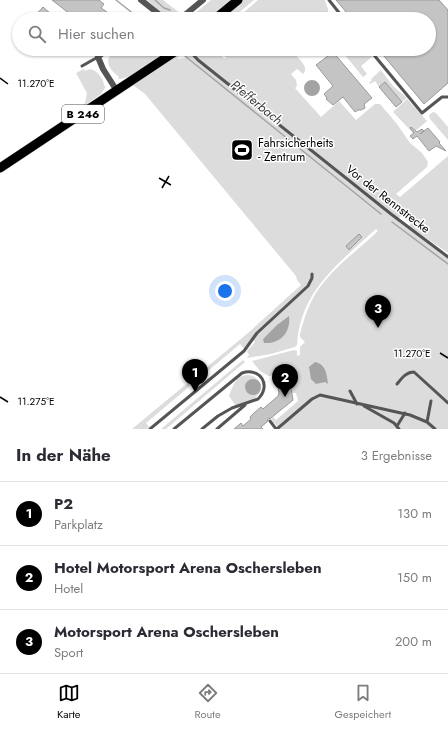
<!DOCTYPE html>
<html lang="de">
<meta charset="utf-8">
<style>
body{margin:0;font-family:Jost,sans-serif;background:#f2f2f3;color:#2b2b33}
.you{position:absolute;left:225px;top:291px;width:14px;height:14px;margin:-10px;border:3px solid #fff;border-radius:50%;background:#1a73e8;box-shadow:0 0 0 6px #1a73e833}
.badge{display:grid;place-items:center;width:26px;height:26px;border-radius:50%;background:#000;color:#fff;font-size:13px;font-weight:700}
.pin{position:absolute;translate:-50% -33px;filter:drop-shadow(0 1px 2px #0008)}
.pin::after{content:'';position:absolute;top:21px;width:14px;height:12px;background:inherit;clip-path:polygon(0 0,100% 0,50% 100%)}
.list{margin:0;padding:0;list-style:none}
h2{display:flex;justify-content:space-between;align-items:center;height:52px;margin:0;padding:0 16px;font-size:17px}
h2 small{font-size:13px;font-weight:400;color:#7c7c81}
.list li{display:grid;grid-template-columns:26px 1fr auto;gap:12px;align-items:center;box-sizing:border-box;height:64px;padding:0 16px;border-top:1px solid #e1e1e2}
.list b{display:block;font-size:15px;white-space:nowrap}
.list p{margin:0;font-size:13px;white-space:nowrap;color:#7c7c81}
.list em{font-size:13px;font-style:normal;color:#7c7c81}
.icon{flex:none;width:22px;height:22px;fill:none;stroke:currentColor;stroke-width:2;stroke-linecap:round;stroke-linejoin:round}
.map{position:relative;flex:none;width:448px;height:429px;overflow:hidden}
.search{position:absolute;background:#fff;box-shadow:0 1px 3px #0004;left:12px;right:12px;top:12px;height:44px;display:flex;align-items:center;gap:10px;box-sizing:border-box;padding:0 14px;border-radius:22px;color:#7c7c81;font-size:15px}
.sheet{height:244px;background:#fff}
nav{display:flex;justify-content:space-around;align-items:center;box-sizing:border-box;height:56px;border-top:1px solid #e1e1e2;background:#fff;font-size:11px;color:#7c7c81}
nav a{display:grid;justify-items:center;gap:2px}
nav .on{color:#000}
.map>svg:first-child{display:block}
.green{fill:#dcdcdc}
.water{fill:#a3a3a3}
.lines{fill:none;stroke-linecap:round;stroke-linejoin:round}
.stream{stroke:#a3a3a3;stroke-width:1.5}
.building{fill:#c4c4c4;stroke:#999}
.primary-casing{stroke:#dbdbdb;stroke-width:10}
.service{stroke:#555;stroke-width:3}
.minor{stroke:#555;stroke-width:6}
.primary{stroke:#000;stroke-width:9}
.ticks{fill:none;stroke:#000;stroke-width:1.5}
.labels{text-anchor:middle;stroke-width:3;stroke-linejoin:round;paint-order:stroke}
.shield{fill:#fff;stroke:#4c4c4c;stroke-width:1}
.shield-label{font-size:11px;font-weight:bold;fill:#000}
.poi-label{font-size:12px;fill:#000;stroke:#fff;text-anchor:start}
.street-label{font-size:12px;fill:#000;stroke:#fff}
.water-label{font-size:13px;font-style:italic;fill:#444;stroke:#fff}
.ticks-label{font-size:10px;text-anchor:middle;fill:#000;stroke:#fff;stroke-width:3;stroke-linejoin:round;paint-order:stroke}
</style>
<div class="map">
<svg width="448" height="429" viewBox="0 0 448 429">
<rect width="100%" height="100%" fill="#fff"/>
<!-- green -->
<path class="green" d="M 147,0 L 163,0 L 181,14 C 169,23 156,7 147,0 Z
M 211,0 L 234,0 L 211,19 L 188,19 Z
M 242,0 L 254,0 L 231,19 L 220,19 Z
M 258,0 L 325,0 C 327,9 332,11 322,19 L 236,19 Z
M 119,49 L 170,49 L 171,50 C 161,56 128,81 118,79 L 119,77 C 106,67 103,57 119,49 Z
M 195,49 L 212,49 L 224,58 L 227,58 L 214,49 L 292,49 L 293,52 C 298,58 310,67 303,74 L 297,69 L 291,74 L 296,80 L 297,86 L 295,88 L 321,117 L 339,101 L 356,120 L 375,104 L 380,104 L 397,124 L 410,143 L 422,153 L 428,162 L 427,167 L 396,194 L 400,197 L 448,156 L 448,253 L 409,226 L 411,223 L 401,216 L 397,220 L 448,258 L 448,429 L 274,429 L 277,426 L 271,419 L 273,417 L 276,420 L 298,401 L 296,393 L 292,393 L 287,366 L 275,368 L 276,375 L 269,376 L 260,371 L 252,361 L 294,350 L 297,351 L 297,356 L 300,355 L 300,347 L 305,342 L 300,337 L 300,334 C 303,323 306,312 311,302 C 325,273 355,253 378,231 L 376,229 C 339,263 300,291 297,345 L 295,347 L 271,354 L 247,358 L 249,355 L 247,351 L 255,342 L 251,339 L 245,349 L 240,344 L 146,423 L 149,427 L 147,429 L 132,429 L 248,333 L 301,285 L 297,280 L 296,276 L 145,94 L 133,85 L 178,54 L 179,56 L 177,58 L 178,59 L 185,58 Z
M 340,49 L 366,49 L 372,57 L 361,66 L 367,74 L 363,77 Z
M 84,69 L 85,71 L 90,69 C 98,71 104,79 104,86 L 106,86 L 101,94 L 84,106 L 83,105 L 85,103 L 87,93 L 76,73 Z
M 381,70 L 393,86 L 407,98 L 402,102 L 385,83 L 379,87 L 375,81 L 370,84 L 369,83 L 372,80 L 371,79 Z
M 407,99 L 427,121 L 413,133 L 393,112 Z
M 433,112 L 436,113 L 448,127 L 448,140 L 430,119 L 429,115 Z
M 243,360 L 245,362 L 166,429 L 161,429 Z
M 248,375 C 259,376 266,387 257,396 C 252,401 243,403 236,406 L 229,396 C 233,386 235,376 248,375 Z"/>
<!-- water -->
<path class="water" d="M304 88a8 8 0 1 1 16 0a8 8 0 1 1-16 0Z
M 289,316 C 291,333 280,344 264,343 L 263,339 L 277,325 Z
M 315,362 C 326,364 327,375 328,384 L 325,382 L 316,384 L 311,379 L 309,367 Z
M245 387a8 8 0 1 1 16 0a8 8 0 1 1-16 0Z"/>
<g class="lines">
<!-- stream -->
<path class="stream" d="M 116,0 L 140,19
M 155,0 L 164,8 L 170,10
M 180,52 L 381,214
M 392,222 L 448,264"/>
</g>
<!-- building -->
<path class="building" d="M 52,0 L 99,0 L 104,4 L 101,8 L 107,12 L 101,19 L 83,19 L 77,15 L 75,18 Z
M 336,0 L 439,0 L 448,10 L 448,83 L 424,104 L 378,49 L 429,49 L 429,19 L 352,19 Z
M 43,7 L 57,19 L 32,19 Z
M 333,52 L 372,98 L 364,104 L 365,108 L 361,110 L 358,110 L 355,112 L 343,97 L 333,105 L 326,99 L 327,98 L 324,94 L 333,86 L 316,65 Z
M 385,82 L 402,102 L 396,107 L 379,87 Z
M 411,127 L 417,132 L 422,129 L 424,131 L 420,134 L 428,128 L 440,142 L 439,143 L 446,151 L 436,146 L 429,151 L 417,136 L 413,139 L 410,136 L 414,133 L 410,128 Z
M 359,234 L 362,237 L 349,250 L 346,246 Z
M 287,366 L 293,400 L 271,418 L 268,419 L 267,422 L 261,427 L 263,429 L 234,429 L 241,423 L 243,426 L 251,419 L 250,417 L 254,413 L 261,407 L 263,409 L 278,396 L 279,393 L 275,368 Z"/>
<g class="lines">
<!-- primary casing -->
<g class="primary-casing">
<path id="primary" d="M 215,19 L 238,0
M 0,168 L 179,49"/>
</g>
<!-- service -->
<path class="service" d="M 329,0 L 344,19
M 188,49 L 198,60 L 391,214 L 448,257
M 369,49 L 422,113 L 442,97 L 448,97
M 82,66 L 98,57
M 397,384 C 402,378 406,372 414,372 L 448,403
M 350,391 L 357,404
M 364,406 L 394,423 L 399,429
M 270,421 L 276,429
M 427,422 L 431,401
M 397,426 L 405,413
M 150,429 L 244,351 L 257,333 L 308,286 L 312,278 L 312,274
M 174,429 L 242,373 C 260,367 272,385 258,399 L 232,408 L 218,416 L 202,429
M 217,429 L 245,405
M 277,429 L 312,399 L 320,395 L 410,415 L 427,422 L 435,429"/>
<!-- minor -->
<path class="minor" d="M 141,0 L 165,19
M 180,19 L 203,0
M 107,49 L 98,57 L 103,69 L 117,91"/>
<!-- primary -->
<use href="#primary" class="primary"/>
</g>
<!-- ticks -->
<path class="ticks" d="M 0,78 L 8,84M 159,178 L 171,185M 162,188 L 169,176M 440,353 L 448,358M 0,397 L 8,402"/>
<!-- icons -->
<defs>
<g id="stadium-square" transform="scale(1.15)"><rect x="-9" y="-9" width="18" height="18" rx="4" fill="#000" stroke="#fff"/><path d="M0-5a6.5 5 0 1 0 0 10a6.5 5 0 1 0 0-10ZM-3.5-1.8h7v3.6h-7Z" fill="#fff"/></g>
</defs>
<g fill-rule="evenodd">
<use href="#stadium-square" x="242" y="150"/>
</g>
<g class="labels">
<!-- shield labels -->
<rect class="shield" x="62" y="105" width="42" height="18" rx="3"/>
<g class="shield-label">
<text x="83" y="118">B 246</text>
</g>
<!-- poi labels -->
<g class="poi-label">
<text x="258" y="147">Fahrsicherheits<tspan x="258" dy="14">- Zentrum</tspan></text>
</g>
<!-- street labels -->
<g class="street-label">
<text transform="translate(388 199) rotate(38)" y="4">Vor der Rennstrecke</text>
</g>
<!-- water labels -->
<g class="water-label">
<text transform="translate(257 102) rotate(39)" y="5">Pfefferbach</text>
</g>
</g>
<g class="ticks-label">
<text x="36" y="87">11.270°E</text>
<text x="412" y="357">11.270°E</text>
<text x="36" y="405">11.275°E</text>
</g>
</svg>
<div class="you"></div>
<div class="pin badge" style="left:195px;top:392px">1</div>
<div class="pin badge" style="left:285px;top:397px">2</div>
<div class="pin badge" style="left:378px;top:328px">3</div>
<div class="search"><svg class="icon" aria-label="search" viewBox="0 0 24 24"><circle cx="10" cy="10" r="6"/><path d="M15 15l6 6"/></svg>Hier suchen</div>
</div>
<section class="sheet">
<h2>In der Nähe<small>3 Ergebnisse</small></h2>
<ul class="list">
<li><span class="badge">1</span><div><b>P2</b><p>Parkplatz</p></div><em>130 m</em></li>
<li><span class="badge">2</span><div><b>Hotel Motorsport Arena Oschersleben</b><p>Hotel</p></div><em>150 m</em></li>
<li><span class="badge">3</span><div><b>Motorsport Arena Oschersleben</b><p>Sport</p></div><em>200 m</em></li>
</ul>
</section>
<nav>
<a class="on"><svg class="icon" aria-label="map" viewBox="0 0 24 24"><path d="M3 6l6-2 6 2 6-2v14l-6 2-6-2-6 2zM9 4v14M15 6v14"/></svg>Karte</a>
<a><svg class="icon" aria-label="directions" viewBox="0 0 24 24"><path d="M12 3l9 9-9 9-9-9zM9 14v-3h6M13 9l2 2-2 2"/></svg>Route</a>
<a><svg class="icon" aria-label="saved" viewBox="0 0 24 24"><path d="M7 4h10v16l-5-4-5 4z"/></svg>Gespeichert</a>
</nav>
